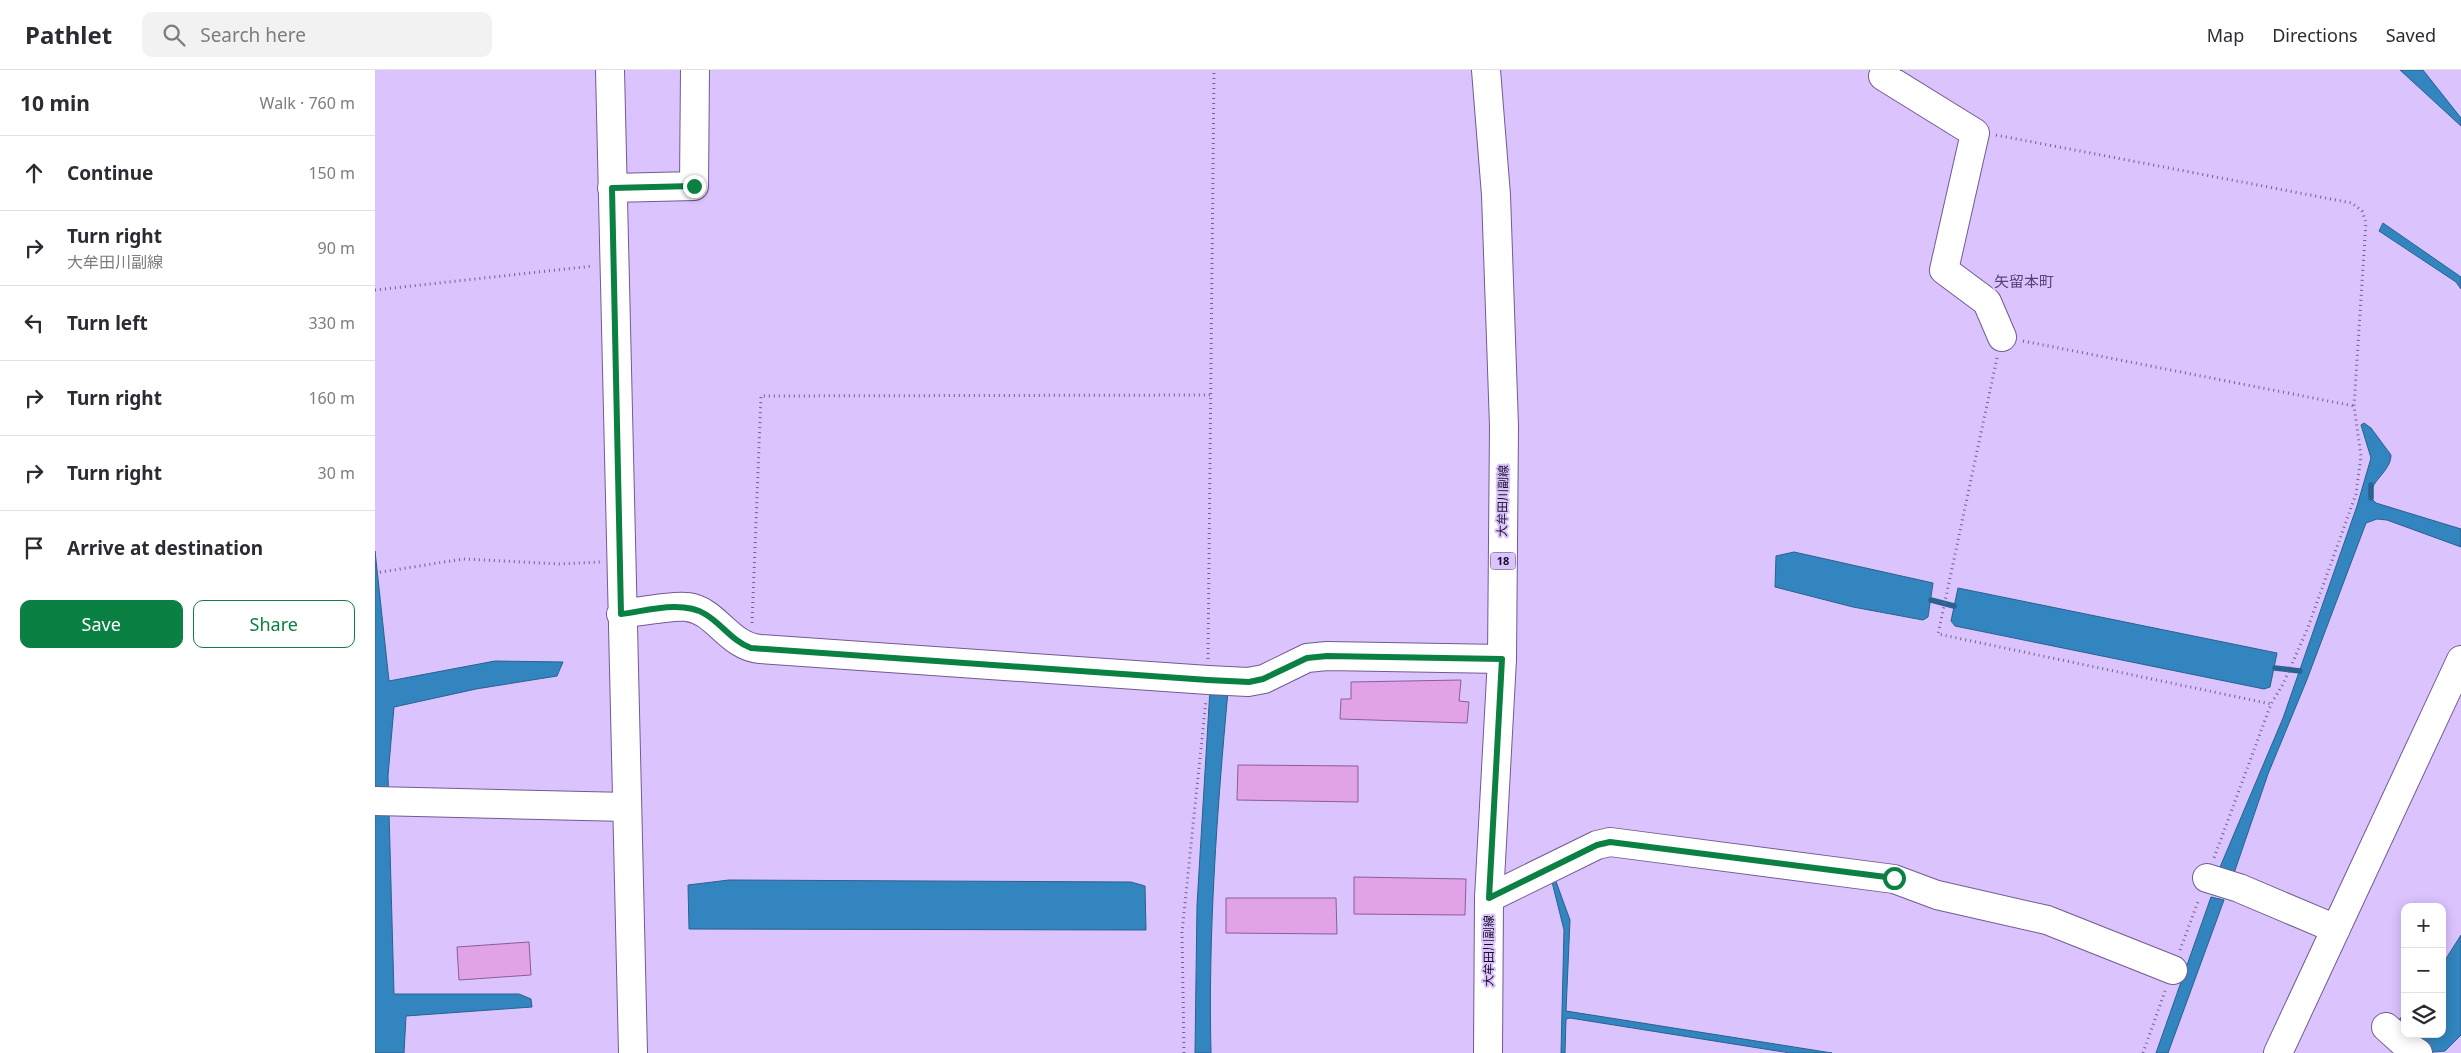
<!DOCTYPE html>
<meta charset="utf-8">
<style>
body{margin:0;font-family:"Noto Sans","Noto Sans JP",sans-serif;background:#f2f2f3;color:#2b2b33}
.controls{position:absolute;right:15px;bottom:15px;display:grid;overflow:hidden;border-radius:10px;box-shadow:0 2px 12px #0003}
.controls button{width:45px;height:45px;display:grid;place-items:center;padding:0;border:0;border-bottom:1px solid #e1e1e2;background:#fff;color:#2b2b33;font:25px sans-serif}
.stop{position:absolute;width:15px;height:15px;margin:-11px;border:4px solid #0b8043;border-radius:50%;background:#fff}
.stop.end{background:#0b8043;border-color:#fff;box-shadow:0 1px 5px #0008}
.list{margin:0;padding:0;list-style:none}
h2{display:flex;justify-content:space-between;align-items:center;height:65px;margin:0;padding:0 20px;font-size:21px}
h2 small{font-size:16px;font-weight:400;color:#7c7c81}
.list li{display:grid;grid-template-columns:32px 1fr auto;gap:15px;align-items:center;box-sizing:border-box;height:75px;padding:0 20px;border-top:1px solid #e1e1e2}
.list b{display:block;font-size:19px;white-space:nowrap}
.list p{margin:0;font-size:16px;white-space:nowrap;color:#7c7c81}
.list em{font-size:16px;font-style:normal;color:#7c7c81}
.actions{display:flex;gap:10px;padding:15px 20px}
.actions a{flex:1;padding:11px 0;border:1px solid #0b8043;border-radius:10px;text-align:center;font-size:18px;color:#0b8043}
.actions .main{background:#0b8043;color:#fff}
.icon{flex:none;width:28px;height:28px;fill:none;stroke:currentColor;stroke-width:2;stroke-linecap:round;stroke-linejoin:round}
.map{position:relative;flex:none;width:2086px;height:983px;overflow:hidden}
header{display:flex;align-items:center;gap:30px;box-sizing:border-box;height:70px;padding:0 25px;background:#fff;border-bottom:1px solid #e1e1e2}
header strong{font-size:24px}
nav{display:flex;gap:28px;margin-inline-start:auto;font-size:18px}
.search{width:350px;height:45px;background:#f2f2f3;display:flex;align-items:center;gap:12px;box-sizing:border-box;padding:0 18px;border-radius:10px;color:#7c7c81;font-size:19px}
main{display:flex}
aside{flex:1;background:#fff}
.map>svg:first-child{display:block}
.water{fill:#3285be;stroke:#2a6190}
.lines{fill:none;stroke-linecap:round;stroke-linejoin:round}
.stream{stroke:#2a6190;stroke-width:5.5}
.building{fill:#e1a2e8;stroke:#89608e}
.minor-casing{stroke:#715b90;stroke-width:30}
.major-casing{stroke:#715b90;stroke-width:30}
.path{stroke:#726289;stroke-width:3;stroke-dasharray:1 4;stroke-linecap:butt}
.minor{stroke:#fff;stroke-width:28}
.major{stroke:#fff;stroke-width:28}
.route{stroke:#0b8043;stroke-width:6}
.labels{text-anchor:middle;stroke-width:4;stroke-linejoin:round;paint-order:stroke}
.shield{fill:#dbc3fe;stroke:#524465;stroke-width:1}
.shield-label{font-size:11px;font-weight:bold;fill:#170e23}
.street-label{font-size:12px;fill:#170e23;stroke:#dbc3fe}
.quarter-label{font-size:15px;fill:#594376;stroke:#dbc3fe}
</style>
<header>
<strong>Pathlet</strong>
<div class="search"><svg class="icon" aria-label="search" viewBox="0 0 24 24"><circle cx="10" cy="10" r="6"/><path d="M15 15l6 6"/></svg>Search here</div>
<nav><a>Map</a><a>Directions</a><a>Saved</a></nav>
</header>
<main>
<aside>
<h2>10 min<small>Walk · 760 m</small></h2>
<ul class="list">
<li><svg class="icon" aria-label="ahead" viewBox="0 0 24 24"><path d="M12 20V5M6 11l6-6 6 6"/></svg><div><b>Continue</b></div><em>150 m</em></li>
<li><svg class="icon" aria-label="right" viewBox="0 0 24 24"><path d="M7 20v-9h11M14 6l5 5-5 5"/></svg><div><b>Turn right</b><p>大牟田川副線</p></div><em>90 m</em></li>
<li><svg class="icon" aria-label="left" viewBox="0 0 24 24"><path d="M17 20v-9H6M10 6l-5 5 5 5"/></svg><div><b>Turn left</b></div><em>330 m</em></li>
<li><svg class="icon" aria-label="right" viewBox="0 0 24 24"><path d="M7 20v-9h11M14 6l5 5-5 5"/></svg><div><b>Turn right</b></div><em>160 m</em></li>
<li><svg class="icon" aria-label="right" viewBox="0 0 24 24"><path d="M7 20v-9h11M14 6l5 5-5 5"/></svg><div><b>Turn right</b></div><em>30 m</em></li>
<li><svg class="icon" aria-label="arrive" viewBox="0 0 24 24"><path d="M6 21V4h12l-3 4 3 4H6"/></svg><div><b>Arrive at destination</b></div></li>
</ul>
<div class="actions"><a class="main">Save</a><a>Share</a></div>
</aside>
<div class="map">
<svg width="2086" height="983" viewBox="0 0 2086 983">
<rect width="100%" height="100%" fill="#dbc3fe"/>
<!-- water -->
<path class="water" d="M 2025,0 L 2048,0 L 2086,48 L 2086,56 Z
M 2008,153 L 2086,207 L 2086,219 L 2081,212 L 2004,161 Z
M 1989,353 L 1996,358 L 2016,385 C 2016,402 1993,412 1996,428 L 2001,433 L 2086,459 L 2086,477 L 2012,450 L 2002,449 L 1991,453 L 1931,612 L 1893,704 L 1856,812 L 1840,809 L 1908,648 L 1982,436 L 1996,388 L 1986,355 Z
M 0,481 L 14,611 L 120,591 L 188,592 L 182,606 L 101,619 L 19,637 L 13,706 L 19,924 L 144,924 L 156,929 L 157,937 L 31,946 L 29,983 L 0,983 Z
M 1419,482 L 1558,513 L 1553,547 L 1548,550 L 1478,537 L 1400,517 L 1401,486 Z
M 1583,518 L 1902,583 L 1895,617 L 1889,619 L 1580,556 L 1576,551 Z
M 835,619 L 853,621 C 842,741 833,863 836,983 L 820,983 L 822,835 Z
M 1179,806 L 1195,850 L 1191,941 L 1457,983 L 1415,983 L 1195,948 L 1191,949 L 1190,983 L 1186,983 L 1189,860 L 1176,808 Z
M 354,810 L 756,812 L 770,816 L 771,860 L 314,859 L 313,815 Z
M 1836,827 L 1849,830 L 1793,983 L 1781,983 Z
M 2086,865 L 2086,965 L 2070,981 L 2047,983 L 2024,965 L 2024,950 L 2030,942 L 2030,964 L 2067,964 L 2067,895 Z"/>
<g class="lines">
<!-- stream -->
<path class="stream" d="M 1996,428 L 1996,415
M 1556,530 L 1579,536
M 1900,598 L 1925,601"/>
</g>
<!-- building -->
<path class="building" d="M 1086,610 L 1084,631 L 1094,632 L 1092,653 L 965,649 L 966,629 L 976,629 L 976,612 Z
M 863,695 L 983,696 L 983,732 L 862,730 Z
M 979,807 L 1091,809 L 1090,845 L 979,844 Z
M 851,828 L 961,828 L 962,864 L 851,863 Z
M 154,872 L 156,905 L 84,910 L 82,877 Z"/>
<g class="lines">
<!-- minor casing -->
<g class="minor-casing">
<path id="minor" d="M 235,0 L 258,983
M 1511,0 L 1508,6 L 1600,63 L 1569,200 L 1612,232 L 1627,267
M 237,118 L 319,116 L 320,0
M 246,544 C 262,542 299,535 312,537 C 341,540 353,576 385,579 L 833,610 L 873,612 L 889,609 L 932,588 L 952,586 L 1127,589
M 0,731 L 252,737
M 1832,808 L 1864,818 L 1961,859
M 1114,828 L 1222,775 L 1235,772 L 1519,809 L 1562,825 L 1672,850 L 1798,900
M 2011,957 L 2032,976 L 2043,983
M 1903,983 L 2086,590"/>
</g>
<!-- major casing -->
<g class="major-casing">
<path id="major" d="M 1111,0 L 1121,125 L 1129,356 L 1127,589 L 1114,828 L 1113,983"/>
</g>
<!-- path -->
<path class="path" d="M 1621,65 L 1977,133 L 1987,141 L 1991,152 L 1979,336 L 1986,386 L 1981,424 L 1932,560 L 1908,614 L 1896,634 L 1839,788
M 0,220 L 218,196
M 1648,271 L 1979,336
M 1622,288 L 1563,564 L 1896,634
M 0,503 L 88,489 L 186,494 L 225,492
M 377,553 L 386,326 L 837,325
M 833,589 L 839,0
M 1805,880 L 1824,829
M 809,983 L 807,862 L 831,630
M 1768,983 L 1790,921"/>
<!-- minor -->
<use href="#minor" class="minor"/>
<!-- major -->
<use href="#major" class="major"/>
</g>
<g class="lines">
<!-- route -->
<path class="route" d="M 319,116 L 237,118 L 246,544 C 271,541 307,530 330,544 C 347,554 357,571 376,578 L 833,610 L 874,612 L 888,609 L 932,588 L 952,586 L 1127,589 L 1114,828 L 1222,775 L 1235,772 L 1519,808"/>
</g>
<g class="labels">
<!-- shield labels -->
<rect class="shield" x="1115.5" y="482.5" width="25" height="17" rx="4"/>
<g class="shield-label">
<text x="1128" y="495">18</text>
</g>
<!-- street labels -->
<g class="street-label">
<text transform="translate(1128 431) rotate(-89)" y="4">大牟田川副線</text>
<text transform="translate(1114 881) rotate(-90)" y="4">大牟田川副線</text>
</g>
<!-- quarter labels -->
<g class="quarter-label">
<text x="1649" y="217">矢留本町</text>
</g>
</g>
</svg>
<div class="controls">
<button>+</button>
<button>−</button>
<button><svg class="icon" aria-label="layers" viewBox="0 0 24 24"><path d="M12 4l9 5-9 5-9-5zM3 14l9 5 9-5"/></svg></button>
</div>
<div class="stop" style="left:1519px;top:808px"></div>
<div class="stop end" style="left:319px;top:116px"></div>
</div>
</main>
